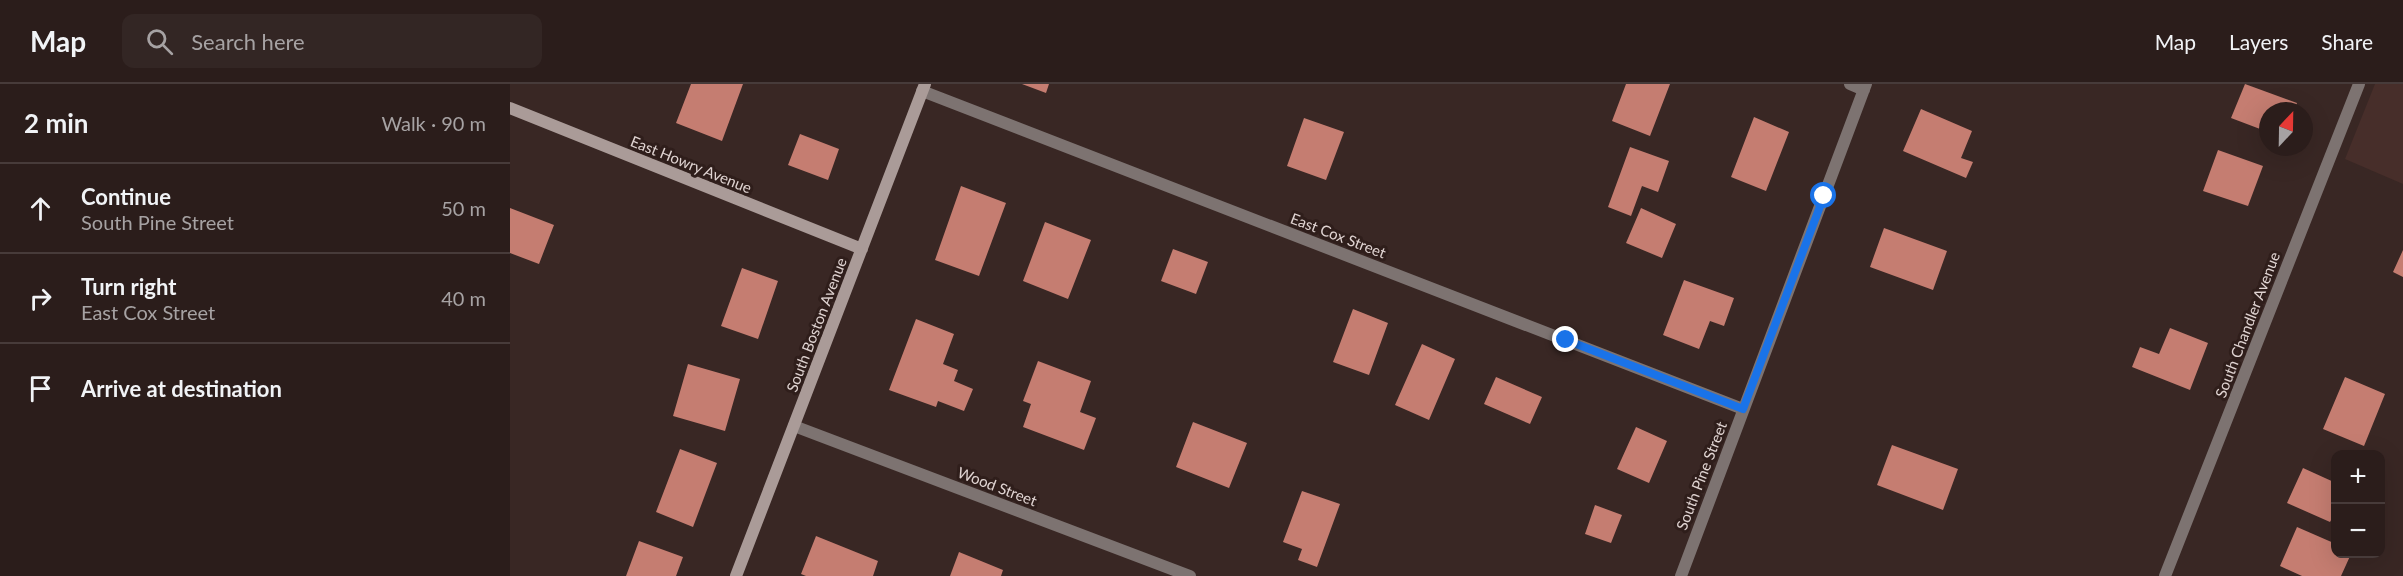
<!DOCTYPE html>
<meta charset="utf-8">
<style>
body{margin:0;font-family:Lato,sans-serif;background:#332624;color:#f1f3f6}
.controls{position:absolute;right:18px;bottom:18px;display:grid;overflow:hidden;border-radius:12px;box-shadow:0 6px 24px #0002}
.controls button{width:54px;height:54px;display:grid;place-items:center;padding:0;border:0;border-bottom:2px solid #473b3a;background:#2b1d1b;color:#f1f3f6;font:30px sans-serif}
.compass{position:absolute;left:1749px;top:18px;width:54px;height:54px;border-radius:50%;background:#2b1d1b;box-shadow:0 6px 24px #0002;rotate:22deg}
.stop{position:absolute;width:18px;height:18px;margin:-14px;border:4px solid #1a73e8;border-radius:50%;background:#fff}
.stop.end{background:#1a73e8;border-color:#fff;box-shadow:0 2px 6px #0008}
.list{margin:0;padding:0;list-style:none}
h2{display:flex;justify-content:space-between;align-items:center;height:78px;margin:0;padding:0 24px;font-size:26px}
h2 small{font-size:20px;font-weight:400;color:#a6a2a3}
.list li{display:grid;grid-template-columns:39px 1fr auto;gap:18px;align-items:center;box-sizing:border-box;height:90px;padding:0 24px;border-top:2px solid #473b3a}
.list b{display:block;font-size:22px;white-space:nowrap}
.list p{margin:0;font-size:20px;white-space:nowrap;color:#a6a2a3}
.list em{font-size:20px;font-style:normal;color:#a6a2a3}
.icon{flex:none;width:33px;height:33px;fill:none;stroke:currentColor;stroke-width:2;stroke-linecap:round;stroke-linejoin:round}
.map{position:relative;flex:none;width:1893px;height:492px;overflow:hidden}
header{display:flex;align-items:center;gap:36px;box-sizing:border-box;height:84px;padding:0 30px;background:#2b1d1b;border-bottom:2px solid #473b3a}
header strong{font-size:28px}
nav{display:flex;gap:33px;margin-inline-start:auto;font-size:21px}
.search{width:420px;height:54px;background:#332624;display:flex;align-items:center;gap:15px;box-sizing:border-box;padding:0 21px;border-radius:12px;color:#a6a2a3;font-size:22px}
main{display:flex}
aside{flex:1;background:#2b1d1b}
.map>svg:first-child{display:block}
.built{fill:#472e2a}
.building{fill:#c57d71}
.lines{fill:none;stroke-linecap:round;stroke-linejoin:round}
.street{stroke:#7d7371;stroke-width:12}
.secondary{stroke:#aa9b98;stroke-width:12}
.route{stroke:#1a73e8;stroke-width:8}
.labels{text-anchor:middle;stroke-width:6;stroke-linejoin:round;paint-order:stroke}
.street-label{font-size:15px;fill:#e0d4d2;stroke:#2f1e1b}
</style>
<header>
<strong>Map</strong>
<div class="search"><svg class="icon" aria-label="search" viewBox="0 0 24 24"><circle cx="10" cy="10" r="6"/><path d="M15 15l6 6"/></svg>Search here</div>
<nav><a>Map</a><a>Layers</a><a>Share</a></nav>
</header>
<main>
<aside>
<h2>2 min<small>Walk · 90 m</small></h2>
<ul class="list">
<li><svg class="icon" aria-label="ahead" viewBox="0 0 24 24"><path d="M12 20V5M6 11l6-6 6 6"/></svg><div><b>Continue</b><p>South Pine Street</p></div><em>50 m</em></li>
<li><svg class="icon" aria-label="right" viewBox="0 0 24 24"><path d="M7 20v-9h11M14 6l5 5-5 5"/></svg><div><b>Turn right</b><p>East Cox Street</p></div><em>40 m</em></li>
<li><svg class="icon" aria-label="arrive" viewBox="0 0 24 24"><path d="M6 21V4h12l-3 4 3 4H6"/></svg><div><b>Arrive at destination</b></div></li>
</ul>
</aside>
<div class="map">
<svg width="1893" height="492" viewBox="0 0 1893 492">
<rect width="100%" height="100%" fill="#392724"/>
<!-- built -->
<path class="built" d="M 1865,0 L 1893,0 L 1893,100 L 1835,75 Z"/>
<!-- building -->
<path class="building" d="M 181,0 L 233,0 L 212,57 L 166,39 Z
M 512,0 L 539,0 L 536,9 Z
M 1116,0 L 1160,0 L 1140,52 L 1102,37 Z
M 1735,0 L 1787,19 L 1784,27 L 1758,27 L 1758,48 L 1721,34 Z
M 1411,25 L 1462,47 L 1451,74 L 1463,78 L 1456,94 L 1393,67 Z
M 1244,33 L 1279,48 L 1256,107 L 1221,93 Z
M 794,34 L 834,48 L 816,96 L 777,82 Z
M 290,50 L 329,65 L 318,96 L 278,81 Z
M 1120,63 L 1159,77 L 1148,108 L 1132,102 L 1121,132 L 1098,123 Z
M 1708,66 L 1753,82 L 1738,122 L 1693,107 Z
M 451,102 L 496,119 L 469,192 L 425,176 Z
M 0,124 L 44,141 L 29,180 L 0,169 Z
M 1131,124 L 1166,140 L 1152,174 L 1116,159 Z
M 535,138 L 581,156 L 558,215 L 513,197 Z
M 1374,144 L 1437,167 L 1423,206 L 1360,183 Z
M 663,165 L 698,178 L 686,210 L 651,197 Z
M 1893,166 L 1893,193 L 1883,188 Z
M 232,184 L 268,197 L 248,255 L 211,242 Z
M 1174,196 L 1224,214 L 1214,242 L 1200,237 L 1189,265 L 1153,251 Z
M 843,225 L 878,239 L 859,291 L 823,278 Z
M 406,235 L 444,250 L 433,280 L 448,286 L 444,297 L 463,305 L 454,327 L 428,317 L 426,323 L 379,306 Z
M 1660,244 L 1698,259 L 1680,306 L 1622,283 L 1630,263 L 1649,270 Z
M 912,260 L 945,275 L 919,336 L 885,321 Z
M 528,277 L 581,297 L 570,328 L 586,334 L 574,366 L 513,343 L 521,320 L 513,317 Z
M 178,280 L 230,295 L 215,347 L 163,332 Z
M 986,293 L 1032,313 L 1020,340 L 974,320 Z
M 1835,293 L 1875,310 L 1854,362 L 1813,345 Z
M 683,338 L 737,359 L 719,404 L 666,383 Z
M 1126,343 L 1157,357 L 1139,399 L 1107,385 Z
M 1382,361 L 1448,385 L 1433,426 L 1367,401 Z
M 170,365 L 207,379 L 183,443 L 146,428 Z
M 1793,384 L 1826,399 L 1826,427 L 1820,438 L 1777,419 Z
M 792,407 L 830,420 L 807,483 L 788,476 L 792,465 L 773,458 Z
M 1085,421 L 1112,431 L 1101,459 L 1075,450 Z
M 1787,443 L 1826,460 L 1826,470 L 1841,470 L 1831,492 L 1792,492 L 1770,482 Z
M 306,452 L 368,477 L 363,492 L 296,492 L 291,490 Z
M 129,457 L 173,473 L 166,492 L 116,492 Z
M 449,468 L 493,486 L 491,492 L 440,492 Z"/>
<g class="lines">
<!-- street -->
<path class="street" d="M 1340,0 L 1354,6
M 412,7 L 1233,325
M 284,342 L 680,492
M 1171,492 L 1356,0
M 1655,492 L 1849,0"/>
<!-- secondary -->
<path class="secondary" d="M 0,24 L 352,165
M 226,492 L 415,0"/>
</g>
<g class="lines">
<!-- route -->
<path class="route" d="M 1056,256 L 1233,325 L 1314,112"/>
</g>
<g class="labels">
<!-- street labels -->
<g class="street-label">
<text transform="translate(181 81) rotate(22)" y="5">East Howry Avenue</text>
<text transform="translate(828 152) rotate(21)" y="5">East Cox Street</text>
<text transform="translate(307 241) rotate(-69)" y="5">South Boston Avenue</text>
<text transform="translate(1738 241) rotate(-69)" y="5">South Chandler Avenue</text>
<text transform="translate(1192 392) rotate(-69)" y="5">South Pine Street</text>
<text transform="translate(487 403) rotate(21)" y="5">Wood Street</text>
</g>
</g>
</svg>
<div class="controls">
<button>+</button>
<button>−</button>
</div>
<svg class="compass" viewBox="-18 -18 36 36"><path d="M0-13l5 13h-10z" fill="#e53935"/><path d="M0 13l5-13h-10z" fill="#a6a2a3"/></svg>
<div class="stop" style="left:1314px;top:112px"></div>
<div class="stop end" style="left:1056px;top:256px"></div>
</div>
</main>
